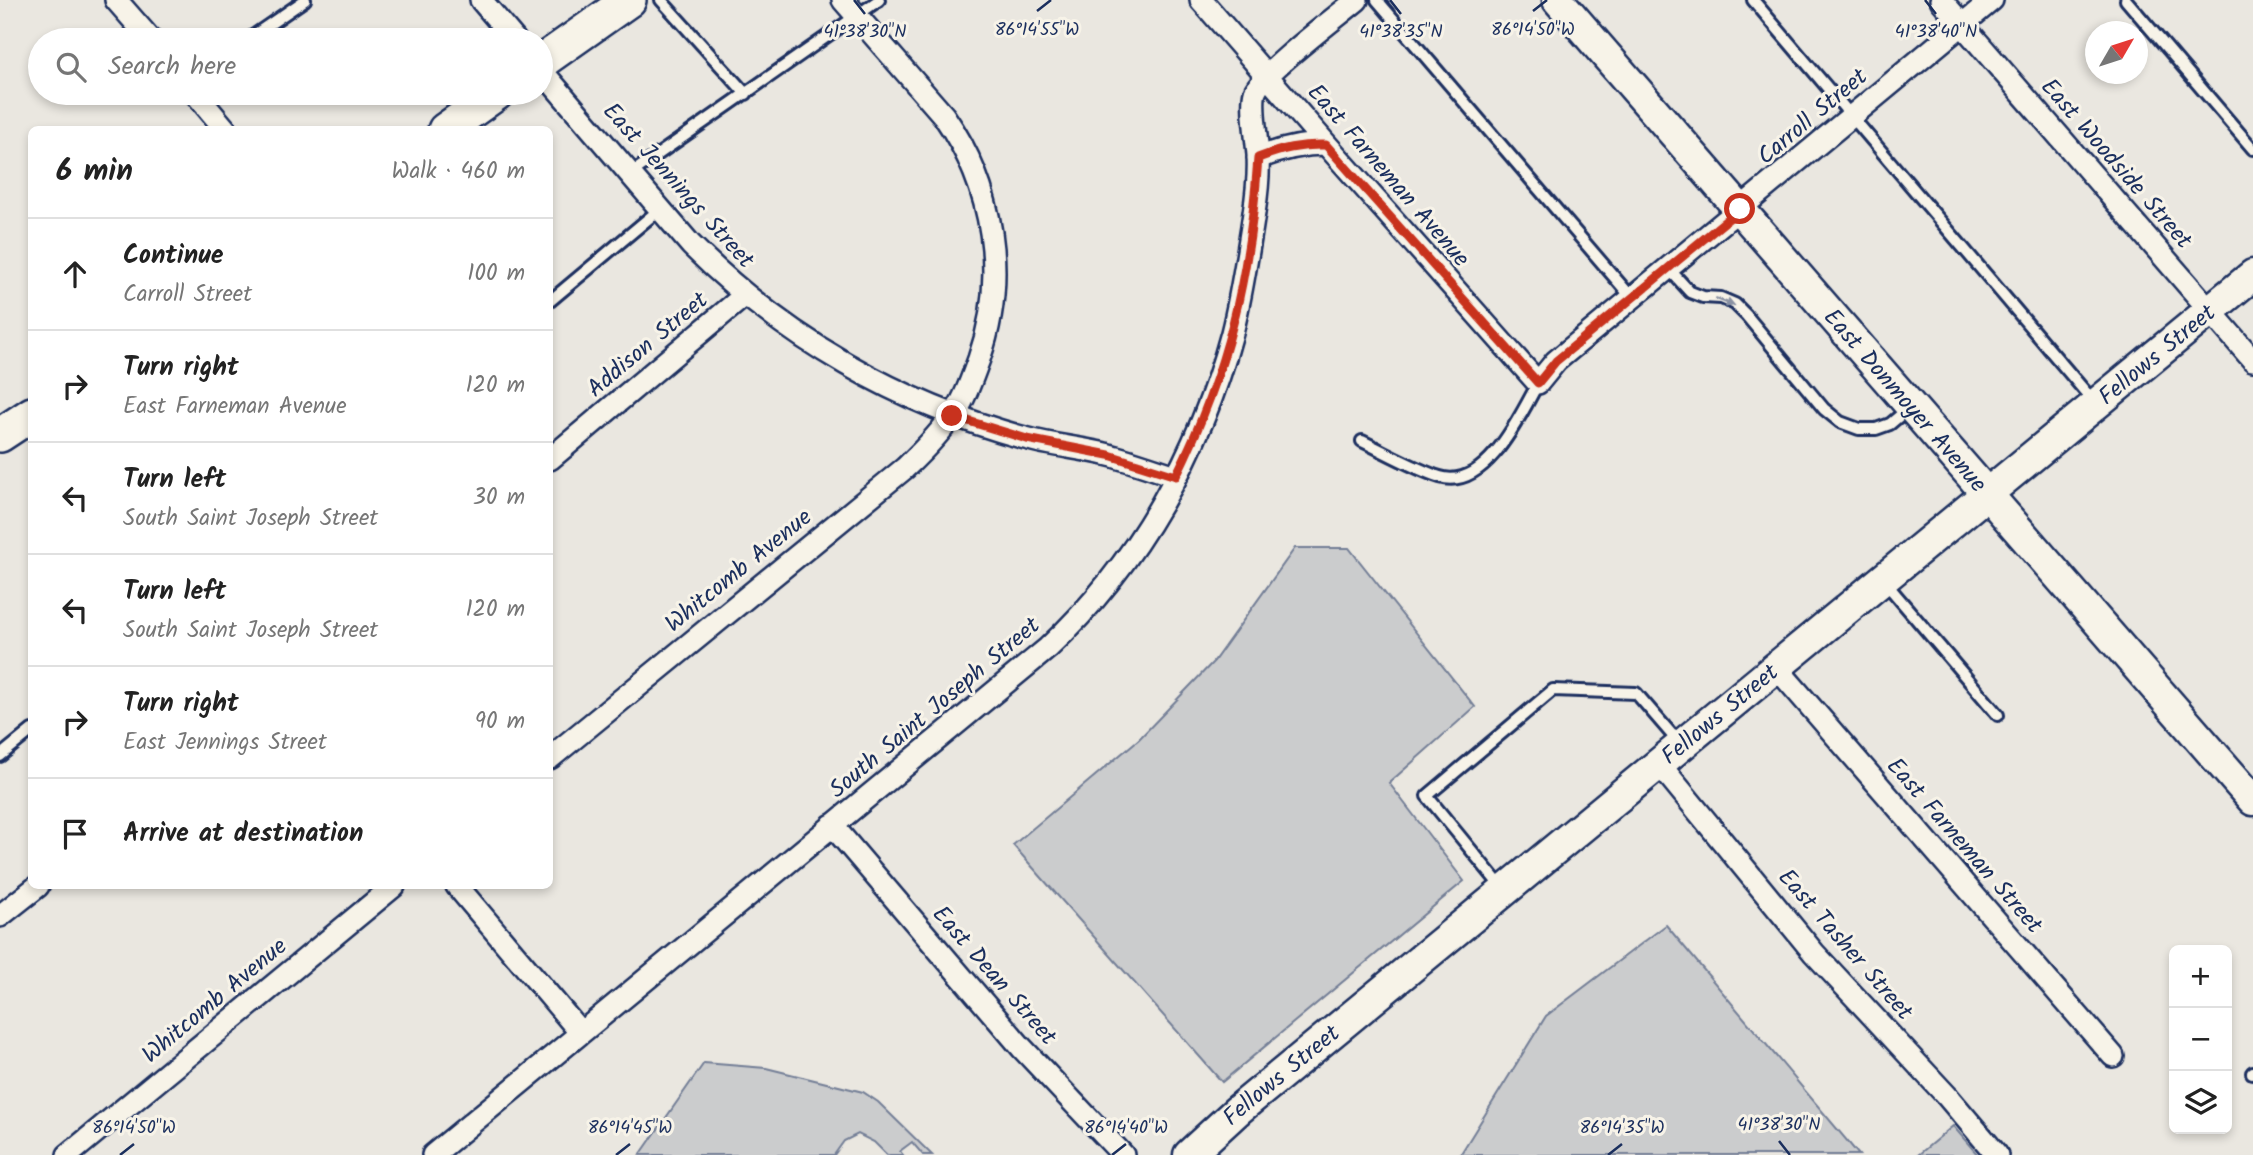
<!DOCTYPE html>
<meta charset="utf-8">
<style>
body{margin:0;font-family:Kalam,sans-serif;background:#f2f2f2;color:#222}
.controls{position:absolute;right:21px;bottom:21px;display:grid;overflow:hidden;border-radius:10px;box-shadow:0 4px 10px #0003}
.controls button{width:63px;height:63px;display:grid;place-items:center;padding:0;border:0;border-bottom:2px solid #e0e0e0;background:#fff;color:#222;font:35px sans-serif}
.compass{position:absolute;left:2085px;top:21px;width:63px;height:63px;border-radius:50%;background:#fff;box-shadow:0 4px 10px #0003;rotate:51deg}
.stop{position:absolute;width:21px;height:21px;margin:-16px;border:5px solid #c8321e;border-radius:50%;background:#fff}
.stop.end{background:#c8321e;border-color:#fff;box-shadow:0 2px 7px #0008}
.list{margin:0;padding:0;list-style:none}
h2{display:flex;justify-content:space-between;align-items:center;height:91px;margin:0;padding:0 28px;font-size:30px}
h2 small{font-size:23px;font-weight:400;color:#767676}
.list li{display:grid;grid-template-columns:46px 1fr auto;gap:21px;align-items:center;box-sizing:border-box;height:112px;padding:0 28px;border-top:2px solid #e0e0e0}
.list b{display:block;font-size:26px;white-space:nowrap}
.list p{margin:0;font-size:23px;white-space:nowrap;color:#767676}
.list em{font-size:23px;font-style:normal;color:#767676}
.icon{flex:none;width:38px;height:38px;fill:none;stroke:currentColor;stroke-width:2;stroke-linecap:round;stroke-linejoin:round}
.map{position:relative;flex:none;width:2253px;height:1155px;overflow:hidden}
.search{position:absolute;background:#fff;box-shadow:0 4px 10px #0003;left:28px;top:28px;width:525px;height:77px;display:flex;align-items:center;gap:18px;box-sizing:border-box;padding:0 24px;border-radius:38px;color:#767676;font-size:26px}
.panel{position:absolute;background:#fff;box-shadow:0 4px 10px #0003;left:28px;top:126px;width:525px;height:763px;border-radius:10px}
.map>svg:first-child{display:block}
.green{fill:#cbcccd;stroke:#737e96;stroke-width:2}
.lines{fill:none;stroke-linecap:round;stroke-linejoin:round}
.lane-casing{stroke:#1b2f5e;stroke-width:16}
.street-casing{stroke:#1b2f5e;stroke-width:26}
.secondary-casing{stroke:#1b2f5e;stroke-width:35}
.primary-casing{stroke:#1b2f5e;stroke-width:38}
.lane{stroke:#f7f3e8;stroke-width:10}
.street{stroke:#f7f3e8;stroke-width:21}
.secondary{stroke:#f7f3e8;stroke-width:30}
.primary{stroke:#f7f3e8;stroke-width:33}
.oneway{fill:#8991a3}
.route{stroke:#c8321e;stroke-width:9}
.ticks{fill:none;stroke:#1b2f5e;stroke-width:2.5}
.labels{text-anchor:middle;stroke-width:6;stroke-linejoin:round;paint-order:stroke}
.street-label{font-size:24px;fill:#1b2f5e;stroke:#f7f3e8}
.ticks-label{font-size:18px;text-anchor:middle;fill:#1b2f5e;stroke:#f7f3e8;stroke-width:6;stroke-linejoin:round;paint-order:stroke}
</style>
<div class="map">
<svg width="2253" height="1155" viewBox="0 0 2253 1155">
<rect width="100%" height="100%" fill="#eae7e0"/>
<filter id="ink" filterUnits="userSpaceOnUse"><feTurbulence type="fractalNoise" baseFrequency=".0143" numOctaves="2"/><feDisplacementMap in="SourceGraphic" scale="14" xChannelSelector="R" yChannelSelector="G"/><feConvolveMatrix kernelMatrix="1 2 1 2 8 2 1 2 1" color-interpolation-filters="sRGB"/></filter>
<g filter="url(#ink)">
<!-- green -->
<path class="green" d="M 1295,548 L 1349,548 L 1475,707 L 1389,783 L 1464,881 L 1222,1082 L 1013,845 L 1139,739 L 1214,661 Z
M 1666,925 L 1859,1155 L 1460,1155 L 1546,1016 Z
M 704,1063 L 766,1068 L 863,1092 L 878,1102 L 932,1155 L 923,1155 L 912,1142 L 900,1151 L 903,1155 L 887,1155 L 874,1142 L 858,1134 L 844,1141 L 834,1155 L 640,1155 Z
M 1953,1126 L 1978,1155 L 1918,1155 Z"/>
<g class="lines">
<!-- lane casing -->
<g class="lane-casing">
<path id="lane" d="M 661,0 L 746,94
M 1377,0 L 1633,299
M 1753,0 L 2094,402
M 2126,0 L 2253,149
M 247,40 L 305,0
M 630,174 L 879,0
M 1669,269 L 1690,292 L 1703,297 L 1721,298 L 1735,304 L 1746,315 L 1824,409 L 1840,422 L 1859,429 L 1876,429 L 1890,424 L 1909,408
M 550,301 L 660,209
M 1362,441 C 1385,452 1417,470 1440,477 C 1486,491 1521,414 1538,383
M 1884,581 L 1998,715
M 0,756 L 32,730
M 1503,889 L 1427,796 L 1553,690 L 1636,693 L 1680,744
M 2252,1073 L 2253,1072"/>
</g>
<!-- street casing -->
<g class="street-casing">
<path id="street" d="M 116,0 L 151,40
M 481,0 L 515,40
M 1201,0 L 1326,144 L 1538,383 L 1556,361 L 1992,0
M 1941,0 L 2253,360
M 541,70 L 691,245 C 784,338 899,404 1025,438 C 1053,446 1082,448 1109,455 C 1132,461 1154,469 1176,476
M 195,93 L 226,130
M 1258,158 C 1281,149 1301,144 1326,144
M 550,459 L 745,295
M 1777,668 L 2113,1056
M 550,758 L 905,468 C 924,450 943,430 958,408 C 967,394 973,375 979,359 C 1008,276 994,188 944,116 L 843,0
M 1660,765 L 1814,953 L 1947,1096 L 1997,1155
M 832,825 L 1022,1048 L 1123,1155
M 457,886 L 580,1032
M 0,916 L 38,886
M 68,1155 L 394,886
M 433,1155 L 1048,648 C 1138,564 1200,452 1232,333 C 1242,293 1248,253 1254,213 C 1257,194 1259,173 1258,155 C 1257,140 1251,105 1255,92 C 1262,73 1338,16 1357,0"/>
</g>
<!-- secondary casing -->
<g class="secondary-casing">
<g id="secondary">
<path id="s1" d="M 1558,0 L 2253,800"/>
<path id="s2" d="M 1189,1155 L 1238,1110 L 2253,275"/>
</g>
</g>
<!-- primary casing -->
<g class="primary-casing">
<path id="primary" d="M 541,62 L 629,0
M 445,130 L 497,93
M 0,435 L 32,414"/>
</g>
<!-- lane -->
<use href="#lane" class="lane"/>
<!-- street -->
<use href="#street" class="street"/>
<!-- secondary -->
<use href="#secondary" class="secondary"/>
<!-- primary -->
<use href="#primary" class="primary"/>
</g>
<!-- one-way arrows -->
<defs><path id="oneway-solid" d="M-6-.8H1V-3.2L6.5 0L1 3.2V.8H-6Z" transform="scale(1.75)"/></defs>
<use class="oneway" href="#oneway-solid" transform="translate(1725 302) rotate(21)"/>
</g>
<g class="lines" filter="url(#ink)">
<!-- route -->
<path class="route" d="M 952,416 L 1027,439 L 1109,455 L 1176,476 C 1228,371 1250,275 1258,158 C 1281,149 1301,144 1326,145 L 1538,383 L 1556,361 L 1740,209"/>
</g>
<!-- ticks -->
<path class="ticks" d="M 854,0 L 865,14M 1390,0 L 1401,14M 1925,0 L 1936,14M 1037,11 L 1051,0M 1533,11 L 1547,0M 1779,1141 L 1790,1155M 120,1155 L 134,1144M 616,1155 L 630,1144M 1112,1155 L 1126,1144M 1608,1155 L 1622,1144"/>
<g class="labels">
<!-- street labels -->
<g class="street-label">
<text transform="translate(1812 116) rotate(-40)" y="8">Carroll Street</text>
<text transform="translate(2117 163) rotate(49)" y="8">East Woodside Street</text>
<text transform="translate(1389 175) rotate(49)" y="8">East Farneman Avenue</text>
<text transform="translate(679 185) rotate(48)" y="8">East Jennings Street</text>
<text transform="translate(647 344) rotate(-40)" y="8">Addison Street</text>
<text dy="8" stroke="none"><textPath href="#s2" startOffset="1256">Fellows Street</textPath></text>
<text dy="8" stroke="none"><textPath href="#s1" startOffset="530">East Donmoyer Avenue</textPath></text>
<text transform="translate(738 570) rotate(-39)" y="8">Whitcomb Avenue</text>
<text transform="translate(934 707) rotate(-40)" y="8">South Saint Joseph Street</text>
<text dy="8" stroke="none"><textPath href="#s2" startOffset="690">Fellows Street</textPath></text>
<text transform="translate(1965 845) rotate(49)" y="8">East Farneman Street</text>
<text transform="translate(1846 944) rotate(49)" y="8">East Tasher Street</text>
<text transform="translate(995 975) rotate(49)" y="8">East Dean Street</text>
<text transform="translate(214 1000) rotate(-40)" y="8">Whitcomb Avenue</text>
<text dy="8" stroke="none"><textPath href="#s2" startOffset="122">Fellows Street</textPath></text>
</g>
</g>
<g class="ticks-label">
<text x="1533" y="35">86°14'50"W</text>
<text x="1037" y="35">86°14'55"W</text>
<text x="865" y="37">41°38'30"N</text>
<text x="1401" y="37">41°38'35"N</text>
<text x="1936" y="37">41°38'40"N</text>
<text x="1779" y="1130">41°38'30"N</text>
<text x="134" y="1133">86°14'50"W</text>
<text x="630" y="1133">86°14'45"W</text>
<text x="1126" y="1133">86°14'40"W</text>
<text x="1622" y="1133">86°14'35"W</text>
</g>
</svg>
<div class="controls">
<button>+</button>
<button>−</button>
<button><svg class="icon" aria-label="layers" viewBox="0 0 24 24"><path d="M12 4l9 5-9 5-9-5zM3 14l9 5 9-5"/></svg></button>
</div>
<svg class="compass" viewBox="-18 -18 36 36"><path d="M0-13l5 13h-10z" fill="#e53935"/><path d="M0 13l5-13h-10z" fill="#767676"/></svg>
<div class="stop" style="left:1740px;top:209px"></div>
<div class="stop end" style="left:952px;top:416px"></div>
<div class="search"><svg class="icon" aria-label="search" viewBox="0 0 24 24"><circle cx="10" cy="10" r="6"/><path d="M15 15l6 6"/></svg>Search here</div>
<section class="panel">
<h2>6 min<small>Walk · 460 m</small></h2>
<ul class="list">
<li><svg class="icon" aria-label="ahead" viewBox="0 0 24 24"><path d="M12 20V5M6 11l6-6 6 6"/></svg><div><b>Continue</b><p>Carroll Street</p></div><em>100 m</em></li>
<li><svg class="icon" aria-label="right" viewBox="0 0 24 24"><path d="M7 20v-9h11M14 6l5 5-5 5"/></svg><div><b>Turn right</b><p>East Farneman Avenue</p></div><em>120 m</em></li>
<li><svg class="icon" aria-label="left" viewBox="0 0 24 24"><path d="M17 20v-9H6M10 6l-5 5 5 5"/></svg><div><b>Turn left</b><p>South Saint Joseph Street</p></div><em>30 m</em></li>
<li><svg class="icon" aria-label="left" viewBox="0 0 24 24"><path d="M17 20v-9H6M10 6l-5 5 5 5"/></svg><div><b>Turn left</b><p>South Saint Joseph Street</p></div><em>120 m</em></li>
<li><svg class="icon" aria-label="right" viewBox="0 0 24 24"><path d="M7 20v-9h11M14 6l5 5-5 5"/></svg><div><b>Turn right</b><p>East Jennings Street</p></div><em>90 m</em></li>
<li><svg class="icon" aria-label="arrive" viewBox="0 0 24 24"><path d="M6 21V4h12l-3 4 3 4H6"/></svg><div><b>Arrive at destination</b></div></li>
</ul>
</section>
</div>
